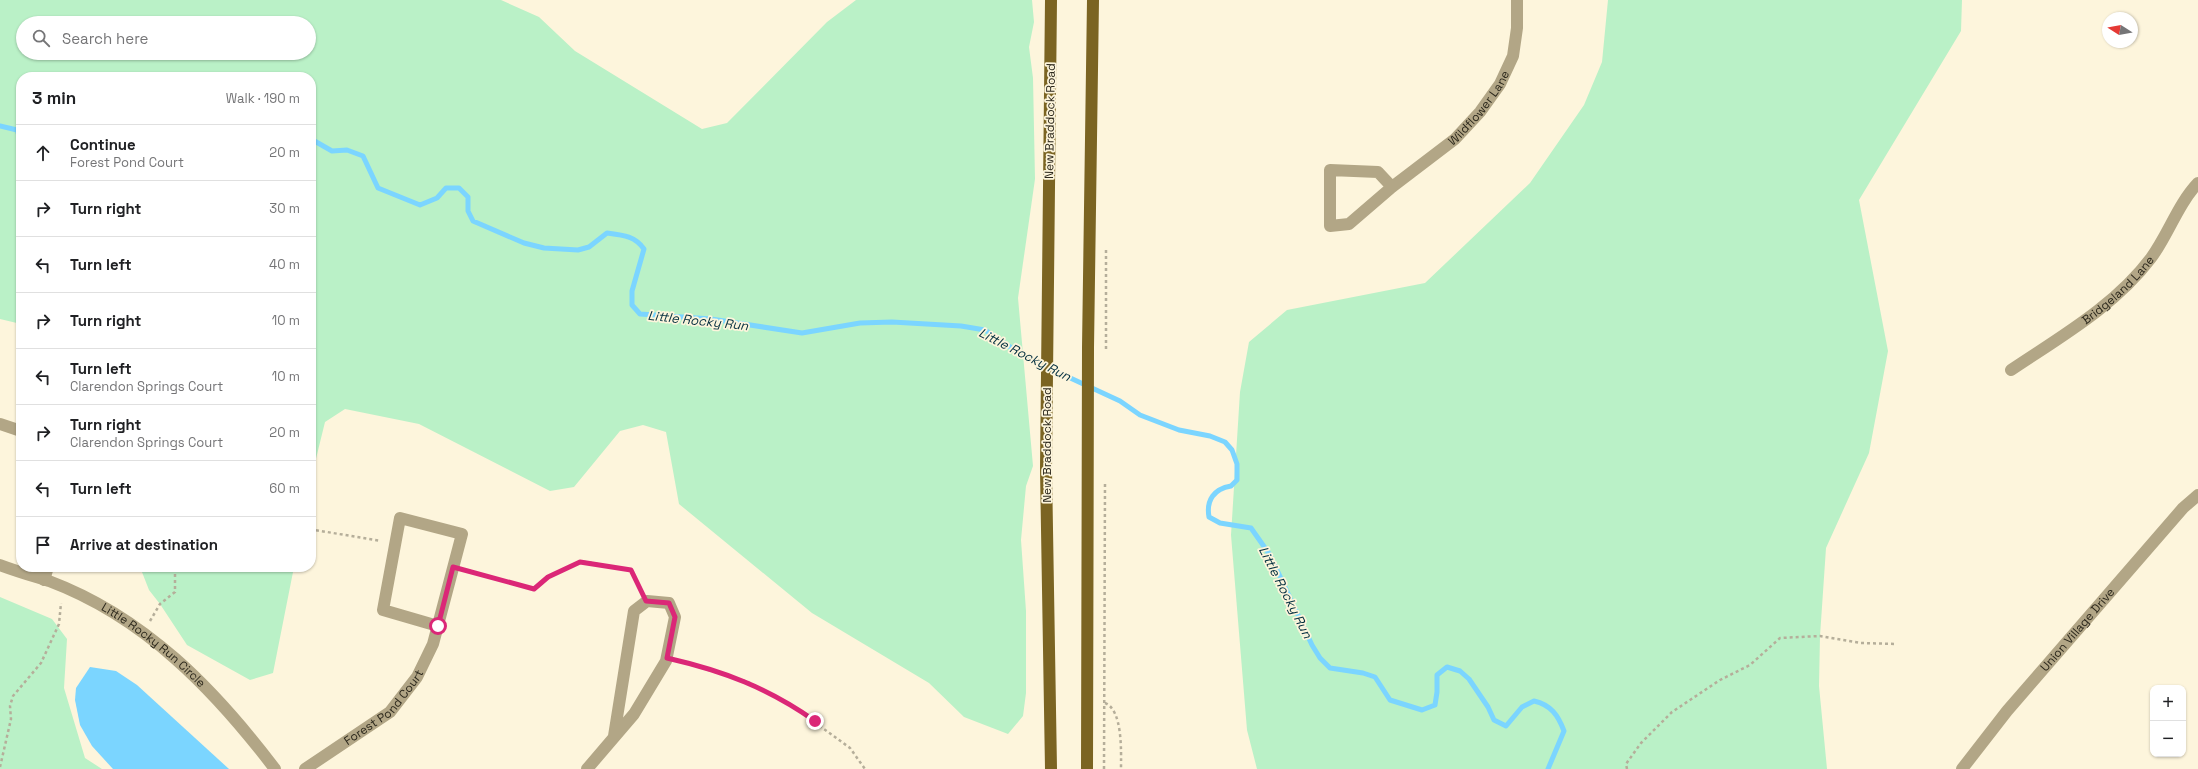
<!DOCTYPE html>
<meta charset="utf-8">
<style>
body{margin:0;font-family:"Space Grotesk",sans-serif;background:#f2f2f2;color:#202124}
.controls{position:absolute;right:12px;bottom:12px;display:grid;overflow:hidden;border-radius:8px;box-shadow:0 1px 3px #0004}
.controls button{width:36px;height:36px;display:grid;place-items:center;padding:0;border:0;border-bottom:1px solid #e0e0e0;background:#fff;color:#202124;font:20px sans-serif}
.compass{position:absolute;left:2102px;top:12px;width:36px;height:36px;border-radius:50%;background:#fff;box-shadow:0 1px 3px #0004;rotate:281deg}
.stop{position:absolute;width:12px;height:12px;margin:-9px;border:3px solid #db2777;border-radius:50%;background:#fff}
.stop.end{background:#db2777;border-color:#fff;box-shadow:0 1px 4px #0008}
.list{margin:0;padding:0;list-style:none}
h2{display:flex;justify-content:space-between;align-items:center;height:52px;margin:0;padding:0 16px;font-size:17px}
h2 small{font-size:13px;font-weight:400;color:#757577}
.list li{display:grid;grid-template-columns:26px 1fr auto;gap:12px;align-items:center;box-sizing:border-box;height:56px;padding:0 16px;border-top:1px solid #e0e0e0}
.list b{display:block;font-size:15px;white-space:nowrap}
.list p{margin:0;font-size:13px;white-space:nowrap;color:#757577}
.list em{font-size:13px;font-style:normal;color:#757577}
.icon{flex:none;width:22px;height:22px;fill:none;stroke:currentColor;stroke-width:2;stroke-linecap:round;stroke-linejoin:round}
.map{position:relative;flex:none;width:2198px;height:769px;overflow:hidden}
.search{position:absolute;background:#fff;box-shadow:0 1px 3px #0004;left:16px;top:16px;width:300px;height:44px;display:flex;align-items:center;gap:10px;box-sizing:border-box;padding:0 14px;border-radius:22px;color:#757577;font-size:15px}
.panel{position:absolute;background:#fff;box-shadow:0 1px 3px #0004;left:16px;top:72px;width:300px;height:500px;border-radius:16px}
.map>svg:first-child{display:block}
.green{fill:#baf1c7;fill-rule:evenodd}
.water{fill:#7bd5ff}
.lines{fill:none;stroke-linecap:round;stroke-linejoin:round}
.stream{stroke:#7bd5ff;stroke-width:5}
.path{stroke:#b5ae9a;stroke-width:2.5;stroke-dasharray:3 3;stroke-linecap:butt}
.minor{stroke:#b2a686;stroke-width:12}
.major{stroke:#7b6422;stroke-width:12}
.route{stroke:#db2777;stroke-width:5}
.labels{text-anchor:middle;stroke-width:3.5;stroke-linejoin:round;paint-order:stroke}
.street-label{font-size:12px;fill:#2c281c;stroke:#fdf5dc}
.water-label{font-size:13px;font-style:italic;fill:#043040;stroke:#fdf5dc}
</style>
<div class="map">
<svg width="2198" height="769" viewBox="0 0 2198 769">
<rect width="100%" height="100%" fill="#fdf5dc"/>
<!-- green -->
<path class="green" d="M 0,0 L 501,0 L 539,17 L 575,51 L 702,129 L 727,123 L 827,22 L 856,0 L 1032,0 L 1034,22 L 1029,47 L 1033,78 L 1035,179 L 1018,298 L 1033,466 L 1026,486 L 1021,540 L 1026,611 L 1026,693 L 1023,716 L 1008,734 L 964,717 L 929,683 L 812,613 L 679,504 L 666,432 L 643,425 L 620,431 L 574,487 L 550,491 L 419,424 L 345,409 L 325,422 L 311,479 L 311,77 L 21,77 L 21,324 L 0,319 ZM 23,23 L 309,23 L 309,53 L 23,53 Z
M 1608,0 L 1962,0 L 1961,31 L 1859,200 L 1888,351 L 1869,453 L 1826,548 L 1820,636 L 1819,686 L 1827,769 L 1257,769 L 1247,730 L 1231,535 L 1240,392 L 1249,342 L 1287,310 L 1425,283 L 1530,183 L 1584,105 L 1602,62 Z
M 140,567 L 294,567 L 273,673 L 250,680 L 187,645 L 160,604 L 149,590 Z
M 0,597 L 52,619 L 67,639 L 64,688 L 85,758 L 102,769 L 0,769 Z"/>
<!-- water -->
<path class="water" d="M 90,667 L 116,671 L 137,685 L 229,769 L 113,769 L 92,746 L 80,725 L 75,700 L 76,688 Z"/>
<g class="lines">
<!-- stream -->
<path class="stream" d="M 0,126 L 17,130 L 21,140
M 311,139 L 332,151 L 347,150 L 363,156 L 378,188 L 420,205 L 437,198 L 446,188 L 459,188 L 468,197 L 468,211 L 473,221 L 524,243 L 544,248 L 578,250 L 589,247 L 607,233 C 623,235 635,236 644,249 L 632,291 L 632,305 L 640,314 L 711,319 L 802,333 L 860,323 L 892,322 L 961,326 L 985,330 L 1025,357 L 1120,401 L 1140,415 L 1179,430 L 1210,436 L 1225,442 L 1232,450 L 1237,464 L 1237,480 L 1231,486 C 1214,489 1206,500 1209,517 L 1220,523 L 1251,528 L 1270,555 L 1312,645 L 1320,658 L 1330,668 L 1363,673 L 1375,677 L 1390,700 L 1422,710 L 1435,705 L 1437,692 L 1437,675 L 1447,667 L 1460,671 L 1469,679 L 1488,707 L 1494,720 L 1506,726 L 1522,707 L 1534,701 C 1551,705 1558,715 1564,731 L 1548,769"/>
<!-- path -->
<path class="path" d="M 1106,250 L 1106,351
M 311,527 L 315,530 L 381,541
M 467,571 L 534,589 L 548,577 L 580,562 L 586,562 L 631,570 L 641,589
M 150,621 L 160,604 L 175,592 L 175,567
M 679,661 L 748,682 L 791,705 L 850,748 L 865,769
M 1105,703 C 1123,710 1121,752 1121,769
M 0,767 L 11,719 L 10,706 L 13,696 L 41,663 L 59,624 L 61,603
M 1104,769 L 1105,483
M 1627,769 L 1626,764 L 1641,743 L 1672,712 L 1720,680 L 1750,665 L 1780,638 L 1820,636 L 1861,643 L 1896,644"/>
<!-- minor -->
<g class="minor">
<path id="s1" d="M 1392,187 L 1378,172 L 1330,170 L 1330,226 L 1349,224 L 1392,187 L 1455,139 L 1480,112 L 1500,84 L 1513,56 L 1517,28 L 1517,0"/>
<path id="s2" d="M 2011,370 C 2060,337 2115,306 2151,258 C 2168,235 2178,204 2198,183"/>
<path d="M 0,424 L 21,431"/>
<path id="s3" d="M 0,565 C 16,571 33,576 49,581 C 145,617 215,690 275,769"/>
<path d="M 44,580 L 48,567"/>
<path id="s4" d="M 305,769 L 390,712 L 417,677 L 433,644 L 462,534 L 400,518 L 383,610 L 438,626"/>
<path d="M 587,769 L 634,714 L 666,661 L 675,617 L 669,603 L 647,601 L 634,611 L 614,736"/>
<path id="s5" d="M 1962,769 L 2007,711 L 2183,508 L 2198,495"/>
</g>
<!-- major -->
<path class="major" d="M 1051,769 L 1046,469 L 1051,0
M 1087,769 L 1088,348 L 1093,0"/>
</g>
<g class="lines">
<!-- route -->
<path class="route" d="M 438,626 L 453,567 L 534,589 L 548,577 L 580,562 L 631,570 L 646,601 L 669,603 L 675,617 L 667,658 C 724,671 768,688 815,721"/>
</g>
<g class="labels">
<!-- street labels -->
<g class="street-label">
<text dy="4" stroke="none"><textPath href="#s1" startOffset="319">Wildflower Lane</textPath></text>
<text transform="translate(1050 121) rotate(-89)" y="4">New Braddock Road</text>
<text dy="4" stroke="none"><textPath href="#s2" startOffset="134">Bridgeland Lane</textPath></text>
<text transform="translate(1047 445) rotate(-90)" y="4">New Braddock Road</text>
<text dy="4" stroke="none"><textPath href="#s5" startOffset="181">Union Village Drive</textPath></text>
<text dy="4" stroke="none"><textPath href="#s3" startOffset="175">Little Rocky Run Circle</textPath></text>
<text dy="4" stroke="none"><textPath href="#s4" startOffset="101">Forest Pond Court</textPath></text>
</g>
<!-- water labels -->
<g class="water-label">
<text transform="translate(698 320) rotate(6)" y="5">Little Rocky Run</text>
<text transform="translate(1025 354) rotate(27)" y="5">Little Rocky Run</text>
<text transform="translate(1286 592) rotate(63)" y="5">Little Rocky Run</text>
</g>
</g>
</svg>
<div class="controls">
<button>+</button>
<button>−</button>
</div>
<svg class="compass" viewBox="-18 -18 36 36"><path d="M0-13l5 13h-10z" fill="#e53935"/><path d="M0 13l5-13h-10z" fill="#757577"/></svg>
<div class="stop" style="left:438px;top:626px"></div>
<div class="stop end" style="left:815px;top:721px"></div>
<div class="search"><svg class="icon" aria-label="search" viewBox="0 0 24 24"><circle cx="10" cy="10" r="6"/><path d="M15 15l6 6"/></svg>Search here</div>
<section class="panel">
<h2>3 min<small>Walk · 190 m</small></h2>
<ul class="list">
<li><svg class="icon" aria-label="ahead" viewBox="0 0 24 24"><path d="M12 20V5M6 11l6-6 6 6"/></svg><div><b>Continue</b><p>Forest Pond Court</p></div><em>20 m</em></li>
<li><svg class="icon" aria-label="right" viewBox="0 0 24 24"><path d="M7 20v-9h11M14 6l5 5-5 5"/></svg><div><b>Turn right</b></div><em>30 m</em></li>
<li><svg class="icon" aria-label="left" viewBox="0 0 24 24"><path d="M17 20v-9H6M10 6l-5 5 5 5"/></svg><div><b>Turn left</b></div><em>40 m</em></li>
<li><svg class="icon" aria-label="right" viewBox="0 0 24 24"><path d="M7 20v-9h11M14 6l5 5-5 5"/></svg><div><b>Turn right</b></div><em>10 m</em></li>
<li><svg class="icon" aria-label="left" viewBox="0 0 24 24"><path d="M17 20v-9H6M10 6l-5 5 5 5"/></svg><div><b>Turn left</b><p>Clarendon Springs Court</p></div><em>10 m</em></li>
<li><svg class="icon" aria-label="right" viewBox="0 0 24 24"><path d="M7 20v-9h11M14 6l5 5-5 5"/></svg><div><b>Turn right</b><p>Clarendon Springs Court</p></div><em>20 m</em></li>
<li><svg class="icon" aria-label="left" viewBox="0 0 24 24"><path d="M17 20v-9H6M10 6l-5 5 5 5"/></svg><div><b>Turn left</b></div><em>60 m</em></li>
<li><svg class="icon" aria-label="arrive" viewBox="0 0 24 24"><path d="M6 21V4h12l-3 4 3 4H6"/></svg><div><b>Arrive at destination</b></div></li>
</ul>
</section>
</div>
